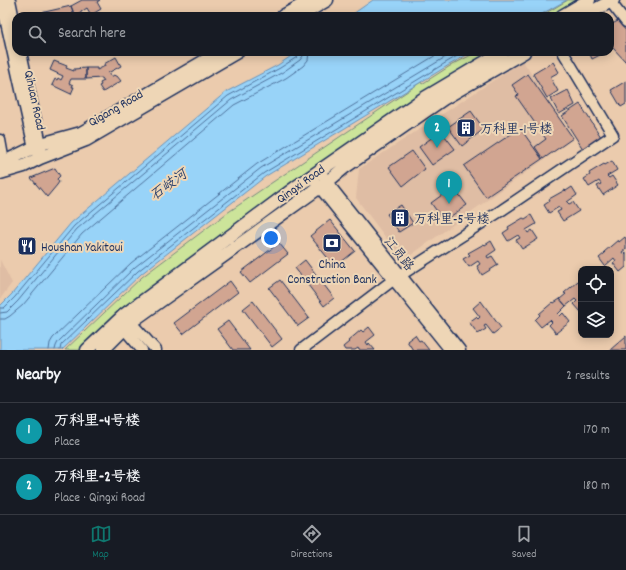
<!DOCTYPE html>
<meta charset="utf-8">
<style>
body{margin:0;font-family:Dekko,"LXGW WenKai TC",sans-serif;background:#20242c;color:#f1f3f6}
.controls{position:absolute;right:12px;bottom:12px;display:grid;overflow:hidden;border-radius:8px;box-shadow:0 2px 10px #0003}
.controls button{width:36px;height:36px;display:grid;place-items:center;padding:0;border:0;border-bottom:1px solid #363941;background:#171b24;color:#f1f3f6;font:20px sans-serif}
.you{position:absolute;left:271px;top:238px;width:14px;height:14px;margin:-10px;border:3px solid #fff;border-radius:50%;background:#1a73e8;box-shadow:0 0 0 6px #1a73e833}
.badge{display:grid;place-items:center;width:26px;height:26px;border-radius:50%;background:#0f766e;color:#fff;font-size:13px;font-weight:700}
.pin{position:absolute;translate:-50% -33px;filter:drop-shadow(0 1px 2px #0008)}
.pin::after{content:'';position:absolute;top:21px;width:14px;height:12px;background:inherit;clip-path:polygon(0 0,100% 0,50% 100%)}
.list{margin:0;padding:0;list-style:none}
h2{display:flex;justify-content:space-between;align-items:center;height:52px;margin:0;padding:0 16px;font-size:17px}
h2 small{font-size:13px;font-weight:400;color:#9ea1a6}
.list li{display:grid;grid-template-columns:26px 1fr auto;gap:12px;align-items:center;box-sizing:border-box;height:56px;padding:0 16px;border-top:1px solid #363941}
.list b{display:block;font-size:15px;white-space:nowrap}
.list p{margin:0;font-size:13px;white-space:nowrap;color:#9ea1a6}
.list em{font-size:13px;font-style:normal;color:#9ea1a6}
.icon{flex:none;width:22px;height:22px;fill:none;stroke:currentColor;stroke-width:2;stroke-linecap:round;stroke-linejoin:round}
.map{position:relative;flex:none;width:626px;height:350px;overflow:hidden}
.search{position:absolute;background:#171b24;box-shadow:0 2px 10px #0003;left:12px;right:12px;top:12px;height:44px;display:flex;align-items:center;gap:10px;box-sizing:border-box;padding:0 14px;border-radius:12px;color:#9ea1a6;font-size:15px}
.sheet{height:164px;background:#171b24}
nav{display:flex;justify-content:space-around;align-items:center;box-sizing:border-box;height:56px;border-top:1px solid #363941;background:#171b24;font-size:11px;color:#9ea1a6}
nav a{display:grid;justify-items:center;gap:2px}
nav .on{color:#0f766e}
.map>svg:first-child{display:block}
.built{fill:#dfbda4}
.green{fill:#cce49a;stroke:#748a7c}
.water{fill:#98d3f8;stroke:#6691ba}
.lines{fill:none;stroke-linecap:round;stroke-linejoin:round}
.shore{stroke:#4d719c;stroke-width:1}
.building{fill:#d1a591;stroke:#1b2f5e}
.minor-casing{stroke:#1b2f5e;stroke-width:13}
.major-casing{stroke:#1b2f5e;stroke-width:15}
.minor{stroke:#eed6b6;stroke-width:10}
.major{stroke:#eed6b6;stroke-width:12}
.labels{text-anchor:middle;stroke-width:4;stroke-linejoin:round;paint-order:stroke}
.street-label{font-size:13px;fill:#1b2f5e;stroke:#eed6b6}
.poi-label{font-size:13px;fill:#1b2f5e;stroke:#eed6b6;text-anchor:start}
.water-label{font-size:14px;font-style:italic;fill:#283f6d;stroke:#eed6b6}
</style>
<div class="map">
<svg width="626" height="350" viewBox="0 0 626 350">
<rect width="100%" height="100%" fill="#ebcbad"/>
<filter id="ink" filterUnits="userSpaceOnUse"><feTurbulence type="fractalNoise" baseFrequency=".025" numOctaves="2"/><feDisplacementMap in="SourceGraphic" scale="8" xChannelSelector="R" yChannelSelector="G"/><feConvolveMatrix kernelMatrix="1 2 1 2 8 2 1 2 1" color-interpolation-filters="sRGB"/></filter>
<g filter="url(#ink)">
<!-- built -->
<path class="built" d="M 523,61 L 548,100 L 574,138 L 411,255 L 401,256 L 383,234 L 356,198 L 359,169 Z
M 0,260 L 12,283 L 0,299 Z"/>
<!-- green -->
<path class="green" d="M 568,0 L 584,0 L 556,16 L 541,16 Z
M 477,52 L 494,52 L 455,74 L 82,350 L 65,350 L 142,277 L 227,213 L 421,82 L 422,84 L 450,66 Z"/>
<!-- water -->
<path class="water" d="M 373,0 L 567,0 L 538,16 L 350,16 Z
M 297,52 L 472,52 L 449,65 L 266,176 L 141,274 L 62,350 L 0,350 L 0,306 L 12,294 L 71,223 L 226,92 L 278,65 Z"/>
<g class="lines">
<!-- shore -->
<path class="shore" d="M 0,308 L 4,308 L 15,297 L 74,226 L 228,96 L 280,68 L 297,57 L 298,52
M 0,313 L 7,312 L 18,301 L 77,229 L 231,100 L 283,72 L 300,60 L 303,56 L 303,52
M 0,319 L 5,319 L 10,316 L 23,305 L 82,234 L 234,105 L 286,78 L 303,66 L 308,60 L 309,52
M 49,350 L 50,343 L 53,338 L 131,263 L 257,164 L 441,52
M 55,350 L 56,346 L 58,342 L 135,267 L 261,168 L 454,52
M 60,350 L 61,345 L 138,271 L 264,173 L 447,62 L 464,52"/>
</g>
<!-- building -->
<path class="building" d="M 82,0 L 100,0 L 97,2 L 101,9 L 91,15 L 87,8 L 81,12 L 81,13 L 77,15 L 75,13 L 74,14 L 71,6 Z
M 71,6 L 74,14 L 72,14 L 73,16 L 36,16 L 36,14 Z
M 618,21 L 626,31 L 626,62 L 613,48 L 610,50 L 610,25 Z
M 589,52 L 606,52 L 592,59 Z
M 116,57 L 121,66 L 108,73 L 111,77 L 114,75 L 115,76 L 117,76 L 121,81 L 103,92 L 99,86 L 101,85 L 100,83 L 104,81 L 102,78 L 86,79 L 86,68 L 97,68 L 97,70 L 105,66 L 104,64 Z
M 54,61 L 67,66 L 66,68 L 74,71 L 74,69 L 86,68 L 86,79 L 71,79 L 69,83 L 73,85 L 72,87 L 74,87 L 71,94 L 52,85 L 55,79 L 57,80 L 58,78 L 61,80 L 63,76 L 50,70 Z
M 553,62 L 559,72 L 550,77 L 558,91 L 547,98 L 533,74 Z
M 528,74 L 573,138 L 543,159 L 535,147 L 546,139 L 516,96 L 519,95 L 512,85 Z
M 626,81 L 626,104 L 621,107 L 611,90 Z
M 568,90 L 575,105 L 559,114 L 551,99 Z
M 580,104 L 601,137 L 583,149 L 562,116 Z
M 471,111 L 484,129 L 462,146 L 448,127 Z
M 520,128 L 542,159 L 486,197 L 464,166 Z
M 441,131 L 455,149 L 432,165 L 419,147 Z
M 412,151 L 425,169 L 403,186 L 389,167 Z
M 612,161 L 617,170 L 607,176 L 609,178 L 612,176 L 618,185 L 603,195 L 597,186 L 601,184 L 599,181 L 589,187 L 584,179 L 590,175 L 589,173 L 604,164 L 605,165 Z
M 55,168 L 60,176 L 57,179 L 59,182 L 57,185 L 47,197 L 31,178 Z
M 453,187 L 467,205 L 444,221 L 431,203 Z
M 572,187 L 577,195 L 567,202 L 569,204 L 573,202 L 579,211 L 563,221 L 557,212 L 561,210 L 559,207 L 549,213 L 544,205 L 550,201 L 549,199 L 565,190 L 566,191 Z
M 401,205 L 413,223 L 399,232 L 387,214 Z
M 531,215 L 536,224 L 526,230 L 528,233 L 532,230 L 538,239 L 522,249 L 516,240 L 520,238 L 518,235 L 508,241 L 503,233 L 509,229 L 508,227 L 523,218 L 525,219 Z
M 330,220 L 355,251 L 335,267 L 310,236 Z
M 625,237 L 626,239 L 626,249 L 622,252 L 624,255 L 626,253 L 626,267 L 620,272 L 613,263 L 616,261 L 614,258 L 605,266 L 599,258 L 605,253 L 604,252 L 618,240 L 619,242 Z
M 491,241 L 496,250 L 487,256 L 488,258 L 492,256 L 498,265 L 482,275 L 477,266 L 480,264 L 478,261 L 469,267 L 463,259 L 470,255 L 468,253 L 484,244 L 485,245 Z
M 279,243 L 288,254 L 250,283 L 241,272 Z
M 305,260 L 334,298 L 324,306 L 295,268 Z
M 280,280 L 309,318 L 298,326 L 269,288 Z
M 230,281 L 238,292 L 183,334 L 174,323 Z
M 578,281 L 580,282 L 581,281 L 581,312 L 574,304 L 577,301 L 575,299 L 566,306 L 560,299 L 566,294 L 564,293 Z
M 560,299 L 566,306 L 558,314 L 560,316 L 563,313 L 570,322 L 556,333 L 549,325 L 552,322 L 550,320 L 541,327 L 535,320 L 540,315 L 539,314 L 553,302 L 554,303 Z
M 253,301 L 282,339 L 272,347 L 243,309 Z
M 481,301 L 501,328 L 493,334 L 486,325 L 484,326 L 486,329 L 478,334 L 469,322 L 476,317 L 478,319 L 480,317 L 473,308 Z
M 228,321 L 250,350 L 233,350 L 217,329 Z
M 369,327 L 375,335 L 366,342 L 368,345 L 369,343 L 375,350 L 359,350 L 358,348 L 355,350 L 345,350 L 343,347 L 349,342 L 348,341 L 361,330 L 363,332 Z
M 415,335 L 419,341 L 421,340 L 429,350 L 413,350 L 407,341 Z
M 626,336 L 626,350 L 610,350 Z"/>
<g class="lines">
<!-- minor casing -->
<g class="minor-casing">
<path id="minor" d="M 1,0 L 34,148 L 37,153
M 10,0 L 16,29
M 609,0 L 626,22
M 21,52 L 41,144 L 41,150
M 0,140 L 4,162
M 320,171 L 327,182 L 460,350
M 311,177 L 319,187 L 450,350
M 127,318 L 156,350
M 120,324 L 142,350
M 301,350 L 393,280 L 502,210 L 613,135 L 563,52"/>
</g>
<!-- major casing -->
<g class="major-casing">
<path id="major" d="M 283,16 L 311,0
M 300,16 L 327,0
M 562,16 L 589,0
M 584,16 L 613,0
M 0,164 L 4,162 L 41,144 L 81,133 L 220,52
M 0,173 L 24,166 L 40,158 L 86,140 L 237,52
M 87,350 L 124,315 L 296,187 L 423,99 L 502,52
M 103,350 L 131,322 L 327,182 L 345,167 L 443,99 L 524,52"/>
</g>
<!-- minor -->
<use href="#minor" class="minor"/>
<!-- major -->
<use href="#major" class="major"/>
</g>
</g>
<!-- icons -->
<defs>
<g id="building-square" transform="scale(1)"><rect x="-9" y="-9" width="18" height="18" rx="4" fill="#1b2f5e" stroke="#eed6b6"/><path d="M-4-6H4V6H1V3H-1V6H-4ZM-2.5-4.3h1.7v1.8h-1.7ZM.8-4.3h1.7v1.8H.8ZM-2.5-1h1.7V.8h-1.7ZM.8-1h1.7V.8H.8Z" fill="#fff"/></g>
<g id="bank-square" transform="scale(1)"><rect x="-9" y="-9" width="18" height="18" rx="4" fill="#1b2f5e" stroke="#eed6b6"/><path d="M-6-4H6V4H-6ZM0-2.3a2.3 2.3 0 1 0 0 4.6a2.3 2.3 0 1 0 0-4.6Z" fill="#fff"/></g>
<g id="restaurant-square" transform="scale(1)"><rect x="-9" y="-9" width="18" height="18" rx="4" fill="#1b2f5e" stroke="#eed6b6"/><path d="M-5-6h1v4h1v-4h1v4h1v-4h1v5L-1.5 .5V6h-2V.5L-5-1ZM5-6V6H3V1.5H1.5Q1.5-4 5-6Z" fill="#fff"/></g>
</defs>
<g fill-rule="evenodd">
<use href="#building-square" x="466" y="128"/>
<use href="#building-square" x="400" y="218"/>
<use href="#bank-square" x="332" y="243"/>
<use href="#restaurant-square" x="27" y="246"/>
</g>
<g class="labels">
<!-- street labels -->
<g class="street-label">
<text transform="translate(36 100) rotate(78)" y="5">Qihuan Road</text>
<text transform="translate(115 107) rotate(-30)" y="5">Qigang Road</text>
<text transform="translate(300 183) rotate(-36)" y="5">Qingxi Road</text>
<text transform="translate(400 253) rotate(52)" y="5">江员路</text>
</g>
<!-- poi labels -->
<g class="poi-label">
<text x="480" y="133">万科里-1号楼</text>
<text x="414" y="223">万科里-5号楼</text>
<text x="41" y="251">Houshan Yakitoui</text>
<text x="332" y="268" text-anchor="middle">China<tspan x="332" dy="15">Construction Bank</tspan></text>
</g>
<!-- water labels -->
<g class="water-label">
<text transform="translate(168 184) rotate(-36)" y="5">石岐河</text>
</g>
</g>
</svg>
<div class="controls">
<button><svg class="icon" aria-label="locate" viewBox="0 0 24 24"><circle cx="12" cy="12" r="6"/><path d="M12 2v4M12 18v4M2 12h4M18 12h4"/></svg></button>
<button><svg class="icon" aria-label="layers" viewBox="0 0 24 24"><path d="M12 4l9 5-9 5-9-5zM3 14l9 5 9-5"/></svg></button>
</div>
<div class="you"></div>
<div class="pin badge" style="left:449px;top:204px;background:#0f9aa8">1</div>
<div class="pin badge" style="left:437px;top:148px;background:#0f9aa8">2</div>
<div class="search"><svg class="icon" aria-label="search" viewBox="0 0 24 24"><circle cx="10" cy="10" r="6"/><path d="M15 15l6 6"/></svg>Search here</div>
</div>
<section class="sheet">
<h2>Nearby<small>2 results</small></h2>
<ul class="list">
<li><span class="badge" style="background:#0f9aa8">1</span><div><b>万科里-4号楼</b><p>Place</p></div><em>170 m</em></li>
<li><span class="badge" style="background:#0f9aa8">2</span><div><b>万科里-2号楼</b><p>Place · Qingxi Road</p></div><em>180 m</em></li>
</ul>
</section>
<nav>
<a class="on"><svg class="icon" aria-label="map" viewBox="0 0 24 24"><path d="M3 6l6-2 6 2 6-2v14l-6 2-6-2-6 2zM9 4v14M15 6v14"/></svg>Map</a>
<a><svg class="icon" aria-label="directions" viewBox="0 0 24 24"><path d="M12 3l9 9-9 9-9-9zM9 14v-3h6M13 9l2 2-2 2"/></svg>Directions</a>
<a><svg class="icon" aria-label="saved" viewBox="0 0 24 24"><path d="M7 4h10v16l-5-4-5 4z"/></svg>Saved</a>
</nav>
